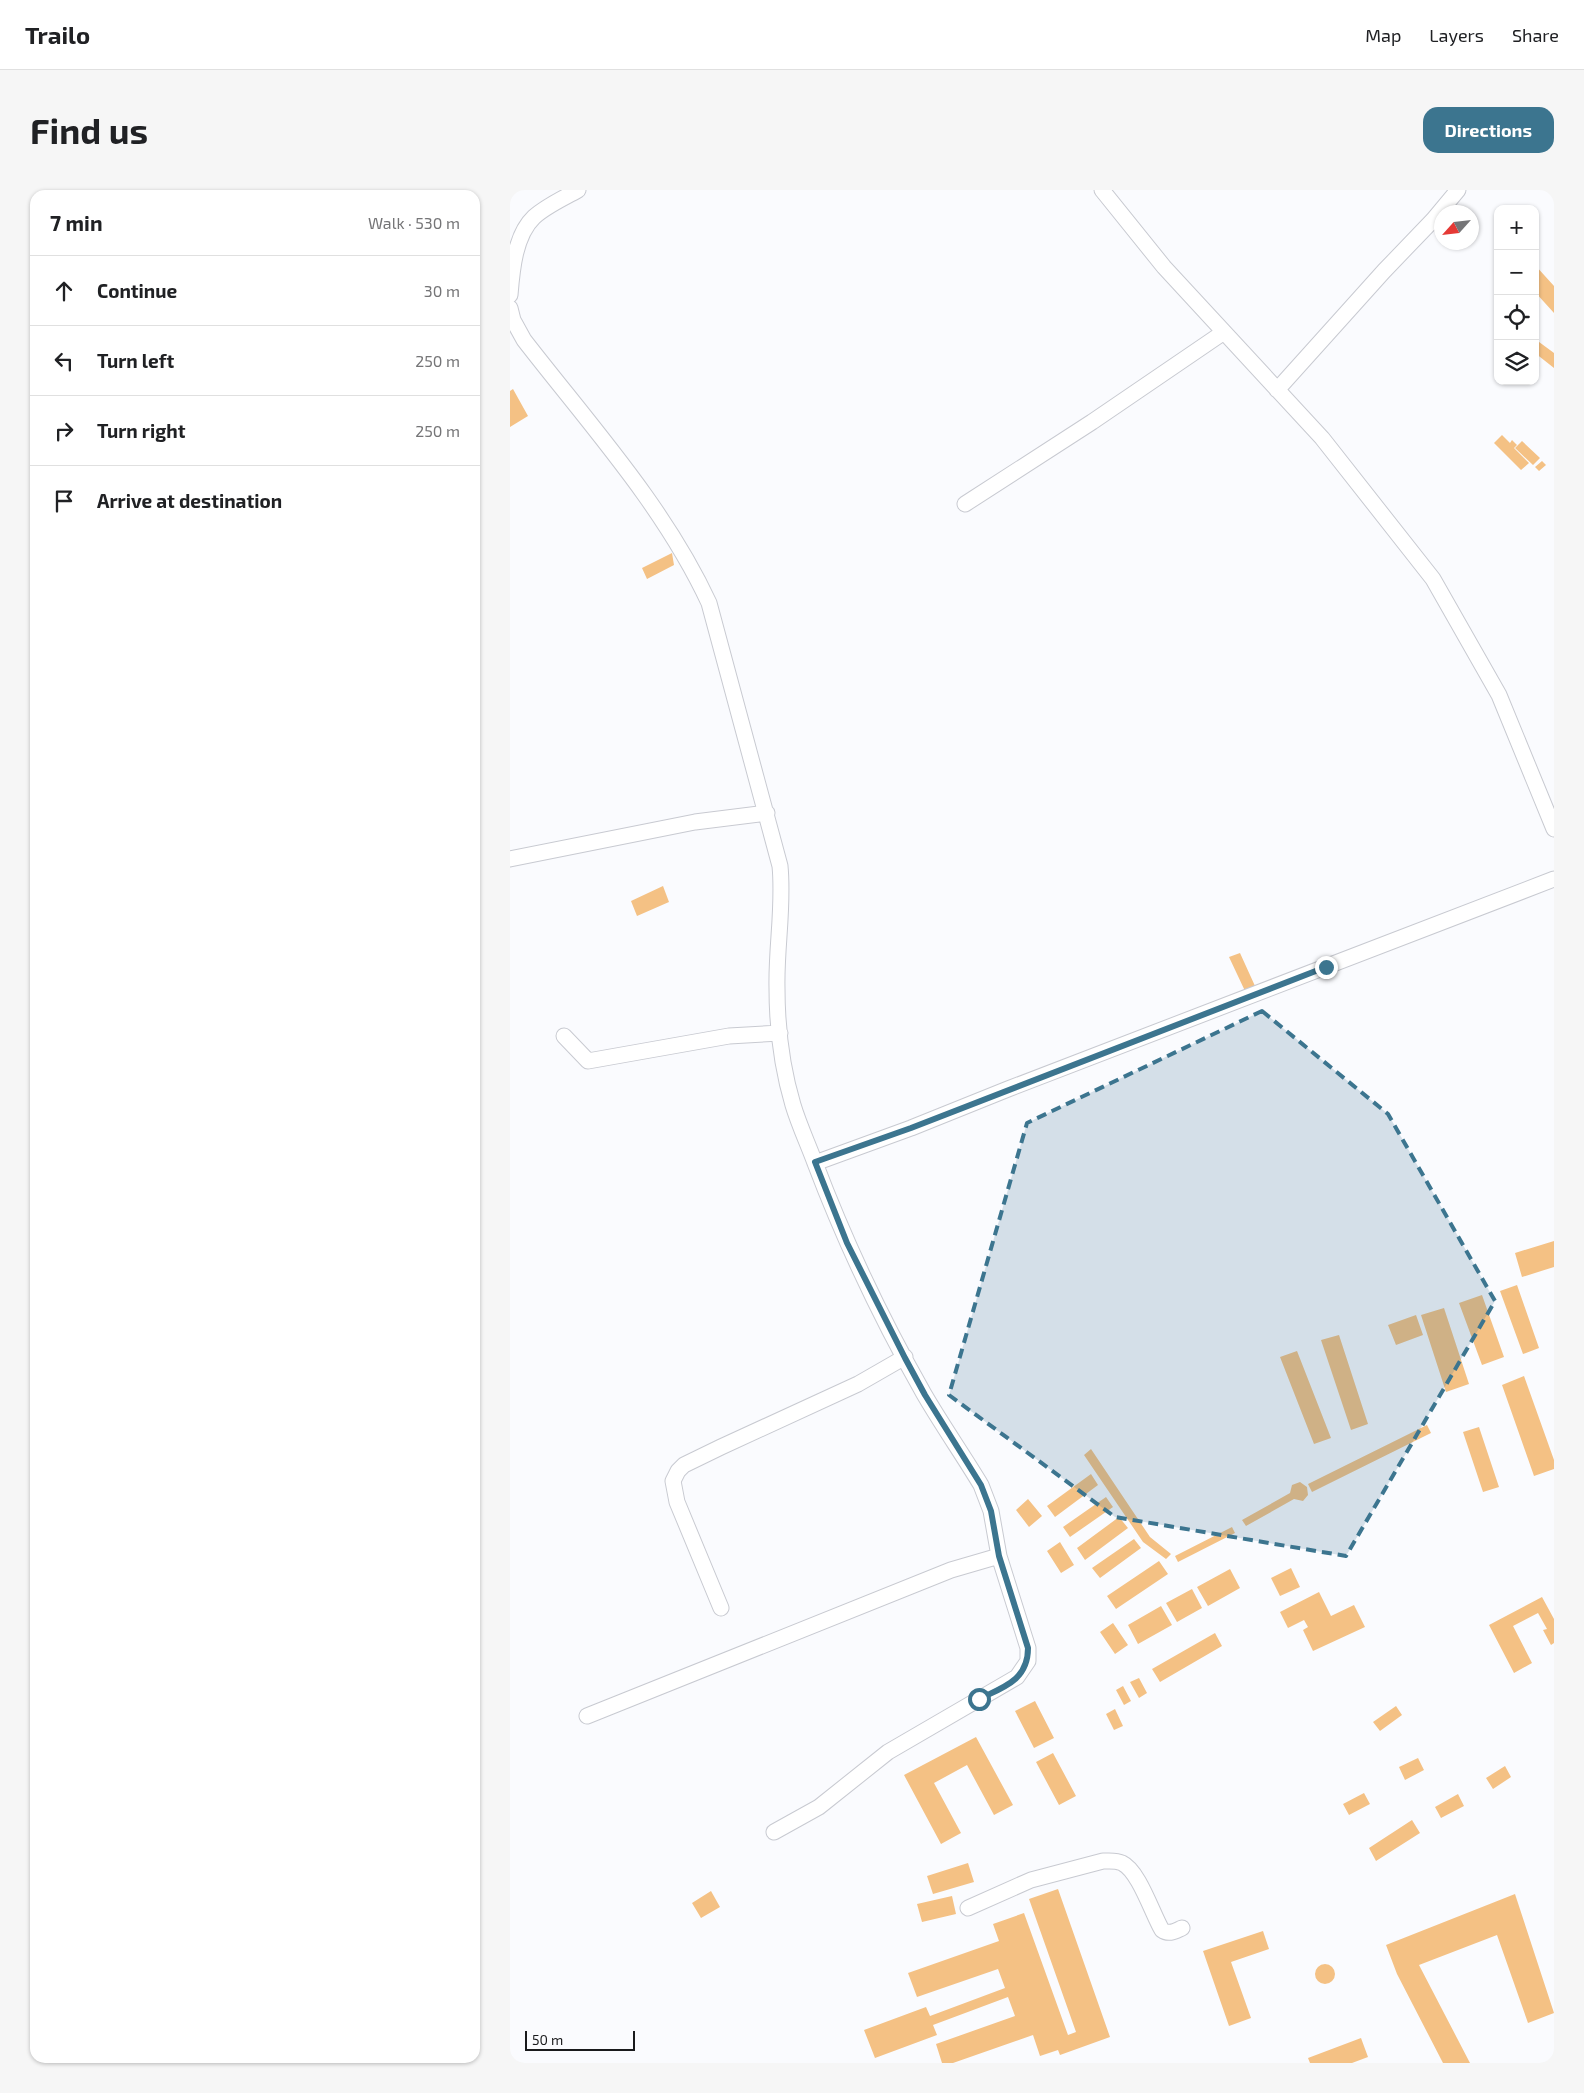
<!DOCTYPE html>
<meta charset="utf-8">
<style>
body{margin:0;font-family:"Exo 2",sans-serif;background:#f6f6f6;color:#202124}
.controls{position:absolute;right:15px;top:15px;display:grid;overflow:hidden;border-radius:10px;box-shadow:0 1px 4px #0004}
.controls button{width:45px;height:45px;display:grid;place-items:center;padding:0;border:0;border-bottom:1px solid #e0e0e0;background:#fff;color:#202124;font:25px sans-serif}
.compass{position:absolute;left:924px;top:15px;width:45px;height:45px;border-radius:50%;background:#fff;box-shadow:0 1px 4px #0004;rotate:243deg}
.scale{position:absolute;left:15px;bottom:12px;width:110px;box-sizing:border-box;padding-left:5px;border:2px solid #191a1c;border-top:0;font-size:14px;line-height:18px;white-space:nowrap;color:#191a1c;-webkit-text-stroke:4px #fafbfe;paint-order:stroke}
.stop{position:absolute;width:15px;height:15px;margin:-11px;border:4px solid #3c758f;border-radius:50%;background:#fff}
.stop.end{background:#3c758f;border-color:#fff;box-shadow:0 1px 5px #0008}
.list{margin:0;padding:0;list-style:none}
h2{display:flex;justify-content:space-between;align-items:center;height:65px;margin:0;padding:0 20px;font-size:21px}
h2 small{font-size:16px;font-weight:400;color:#757577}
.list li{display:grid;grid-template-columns:32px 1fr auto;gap:15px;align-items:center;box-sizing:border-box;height:70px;padding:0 20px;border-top:1px solid #e0e0e0}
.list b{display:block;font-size:19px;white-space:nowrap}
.list em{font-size:16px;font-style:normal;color:#757577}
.icon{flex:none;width:28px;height:28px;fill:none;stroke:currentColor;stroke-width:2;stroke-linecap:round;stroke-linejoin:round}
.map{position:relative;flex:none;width:1044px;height:1873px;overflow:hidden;border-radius:15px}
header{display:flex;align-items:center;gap:30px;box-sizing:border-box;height:70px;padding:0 25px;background:#fff;border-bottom:1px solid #e0e0e0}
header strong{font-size:24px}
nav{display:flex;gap:28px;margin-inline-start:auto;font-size:18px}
.intro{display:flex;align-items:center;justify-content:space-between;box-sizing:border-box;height:120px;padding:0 30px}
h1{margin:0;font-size:35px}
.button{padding:12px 22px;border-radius:15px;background:#3c758f;color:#fff;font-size:18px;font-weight:700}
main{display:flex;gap:30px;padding:0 30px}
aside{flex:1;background:#fff;border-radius:15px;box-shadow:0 1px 4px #0004}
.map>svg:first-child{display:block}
.building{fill:#f4c184}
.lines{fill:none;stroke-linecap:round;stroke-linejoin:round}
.minor-casing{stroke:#c8cad1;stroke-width:17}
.minor{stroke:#fff;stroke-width:15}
.route{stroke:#3c758f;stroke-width:6}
.marked{fill:#3c758f;fill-opacity:0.2;stroke:#3c758f;stroke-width:4;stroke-dasharray:10 6;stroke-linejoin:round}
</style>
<header>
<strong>Trailo</strong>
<nav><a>Map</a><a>Layers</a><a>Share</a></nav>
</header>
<div class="intro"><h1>Find us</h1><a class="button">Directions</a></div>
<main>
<aside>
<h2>7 min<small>Walk · 530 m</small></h2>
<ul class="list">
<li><svg class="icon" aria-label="ahead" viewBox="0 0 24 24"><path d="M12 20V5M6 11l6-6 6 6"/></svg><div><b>Continue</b></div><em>30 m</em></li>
<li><svg class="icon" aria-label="left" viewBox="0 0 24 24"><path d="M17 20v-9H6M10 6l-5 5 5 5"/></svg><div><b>Turn left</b></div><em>250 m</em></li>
<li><svg class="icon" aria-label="right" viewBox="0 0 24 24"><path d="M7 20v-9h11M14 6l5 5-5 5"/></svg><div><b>Turn right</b></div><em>250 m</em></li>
<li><svg class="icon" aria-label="arrive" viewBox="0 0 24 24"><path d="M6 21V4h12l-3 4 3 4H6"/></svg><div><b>Arrive at destination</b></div></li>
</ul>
</aside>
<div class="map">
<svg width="1044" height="1873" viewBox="0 0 1044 1873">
<rect width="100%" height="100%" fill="#fafbfe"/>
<!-- building -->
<path class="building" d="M 1025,75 L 1044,96 L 1044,123 L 1025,102 Z
M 1025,149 L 1044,163 L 1044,178 L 1025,163 Z
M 3,199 L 18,226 L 0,237 L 0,201 Z
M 992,245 L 1000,253 L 1002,250 L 1007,255 L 1004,258 L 1019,273 L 1011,280 L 984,253 Z
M 1012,251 L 1030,268 L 1023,275 L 1005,258 Z
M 1032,271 L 1036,275 L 1029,281 L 1025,277 Z
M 162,363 L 164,375 L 137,389 L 132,378 Z
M 153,696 L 159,712 L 127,726 L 121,711 Z
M 730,763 L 745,796 L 735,801 L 719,767 Z
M 1044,1051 L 1044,1077 L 1012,1087 L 1005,1063 Z
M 1007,1095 L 1029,1158 L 1013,1164 L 990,1101 Z
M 972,1105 L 994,1167 L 972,1175 L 949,1113 Z
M 934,1118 L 959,1194 L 936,1202 L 911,1125 Z
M 906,1125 L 913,1145 L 886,1155 L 878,1135 Z
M 829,1145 L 858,1234 L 841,1240 L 811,1150 Z
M 787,1161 L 821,1248 L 804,1254 L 770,1167 Z
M 1014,1186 L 1044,1270 L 1044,1279 L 1024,1286 L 992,1195 Z
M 917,1235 L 921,1243 L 802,1302 L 798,1294 Z
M 969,1237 L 989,1297 L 973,1302 L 953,1242 Z
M 581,1259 L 640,1347 L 661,1364 L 656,1369 L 633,1352 L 574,1265 Z
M 581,1284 L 588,1295 L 545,1327 L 537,1316 Z
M 790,1292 L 797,1297 L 798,1305 L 793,1311 L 784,1309 L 736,1336 L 732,1330 L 780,1303 L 782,1295 Z
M 596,1307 L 603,1317 L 560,1347 L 553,1337 Z
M 518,1309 L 532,1326 L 519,1337 L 506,1320 Z
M 609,1327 L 618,1338 L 575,1370 L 567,1358 Z
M 722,1337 L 725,1343 L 668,1372 L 665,1366 Z
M 624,1349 L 631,1358 L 590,1388 L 582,1378 Z
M 550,1352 L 564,1375 L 551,1383 L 537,1361 Z
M 649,1371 L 658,1384 L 606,1419 L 597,1406 Z
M 781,1378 L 790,1397 L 770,1406 L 761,1388 Z
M 720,1379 L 730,1398 L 698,1416 L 687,1397 Z
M 682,1399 L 692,1418 L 667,1432 L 656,1413 Z
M 809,1402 L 821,1426 L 844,1415 L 855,1437 L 803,1461 L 793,1440 L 798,1437 L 794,1430 L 778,1438 L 770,1422 Z
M 1032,1407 L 1044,1429 L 1044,1453 L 1041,1455 L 1033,1440 L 1037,1439 L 1028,1423 L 1003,1436 L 1022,1473 L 1004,1483 L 979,1435 Z
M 651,1416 L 662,1435 L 628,1454 L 618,1435 Z
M 603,1433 L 618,1455 L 605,1464 L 590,1442 Z
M 705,1443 L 712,1456 L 650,1492 L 642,1479 Z
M 629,1488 L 637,1503 L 629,1508 L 620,1492 Z
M 613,1496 L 621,1511 L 614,1515 L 606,1500 Z
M 525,1511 L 544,1548 L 524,1558 L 505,1521 Z
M 886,1516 L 892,1525 L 870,1541 L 863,1532 Z
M 605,1519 L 613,1536 L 604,1540 L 596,1524 Z
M 466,1547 L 503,1615 L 484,1625 L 457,1575 L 424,1593 L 451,1643 L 431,1654 L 394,1585 Z
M 543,1563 L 566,1606 L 549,1615 L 526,1572 Z
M 908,1568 L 914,1580 L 895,1590 L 889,1577 Z
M 995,1576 L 1001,1587 L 983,1599 L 976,1588 Z
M 854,1603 L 860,1614 L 839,1625 L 833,1614 Z
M 948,1604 L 954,1616 L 931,1628 L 925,1617 Z
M 902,1630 L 910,1643 L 866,1671 L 859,1658 Z
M 458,1673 L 464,1692 L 423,1704 L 417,1686 Z
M 548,1699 L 600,1847 L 550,1865 L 548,1860 L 530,1866 L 523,1845 L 443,1873 L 432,1873 L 426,1854 L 505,1826 L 498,1807 L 423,1835 L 427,1845 L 365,1868 L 354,1840 L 416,1817 L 420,1826 L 495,1798 L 488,1779 L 407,1807 L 398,1783 L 489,1751 L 483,1734 L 514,1723 L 558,1845 L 566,1842 L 519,1709 Z
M 201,1701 L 210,1717 L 191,1728 L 182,1713 Z
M 1005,1704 L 1044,1823 L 1018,1833 L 987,1745 L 909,1775 L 960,1873 L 933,1873 L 887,1784 L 876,1755 Z
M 442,1706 L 446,1724 L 412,1732 L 407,1714 Z
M 753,1741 L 759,1759 L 721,1772 L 741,1828 L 719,1836 L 693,1761 Z
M805 1784a10 10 0 1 1 20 0a10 10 0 1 1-20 0Z
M 851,1848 L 858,1867 L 842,1873 L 800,1873 L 798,1868 Z"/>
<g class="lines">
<!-- minor casing -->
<g class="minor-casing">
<path id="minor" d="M 592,0 L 654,77 L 812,248 L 923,389 L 989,505 L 1044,639
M 0,105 C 2,80 5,45 24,27 C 36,16 54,8 68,0
M 0,118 L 3,130 L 14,150 C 79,234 154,316 199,413 L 270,676 C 274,717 266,757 267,798 C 267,837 272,878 283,915 C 289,935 298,954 305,973
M 767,200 L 874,81 L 923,30 L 948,0
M 455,314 L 582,232 L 714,142
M 0,669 L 185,632 L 257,623
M 54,846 L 78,871 L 219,846 L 270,843
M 211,1418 L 167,1312 L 163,1291 L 168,1281 L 174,1275 L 211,1257 L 348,1194 L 395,1167
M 77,1526 L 441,1380 L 489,1366
M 264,1642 L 309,1617 L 378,1562 L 507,1487 L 518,1471 L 518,1458 L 489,1366 L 481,1321 L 471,1295 C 453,1265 432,1235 414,1204 C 372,1130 335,1052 305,973 L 401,938 L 498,899 L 1044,689
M 458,1718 L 521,1690 L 593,1671 C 599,1671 606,1670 612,1673 C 629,1681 642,1723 652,1740 C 659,1745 665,1741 672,1738"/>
</g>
<!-- minor -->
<use href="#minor" class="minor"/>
</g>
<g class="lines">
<!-- route -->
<path class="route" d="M 469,1509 C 494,1497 518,1490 518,1458 L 489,1366 L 481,1321 L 471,1295 L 415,1205 L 395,1168 L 337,1053 L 305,972 L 401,938 L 816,777"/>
</g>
<!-- marked area -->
<path class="marked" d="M 752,821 L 878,924 L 985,1111 L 836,1366 L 605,1327 L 439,1205 L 517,933 Z"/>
</svg>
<div class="controls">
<button>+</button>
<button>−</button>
<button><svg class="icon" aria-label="locate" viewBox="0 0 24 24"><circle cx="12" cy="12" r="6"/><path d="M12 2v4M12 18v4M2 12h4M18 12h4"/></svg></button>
<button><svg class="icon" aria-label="layers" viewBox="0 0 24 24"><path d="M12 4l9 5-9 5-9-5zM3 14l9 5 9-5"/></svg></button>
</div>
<svg class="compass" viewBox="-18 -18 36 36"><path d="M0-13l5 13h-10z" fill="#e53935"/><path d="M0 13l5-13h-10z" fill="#757577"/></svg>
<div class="scale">50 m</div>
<div class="stop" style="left:469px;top:1509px"></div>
<div class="stop end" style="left:816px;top:777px"></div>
</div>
</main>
